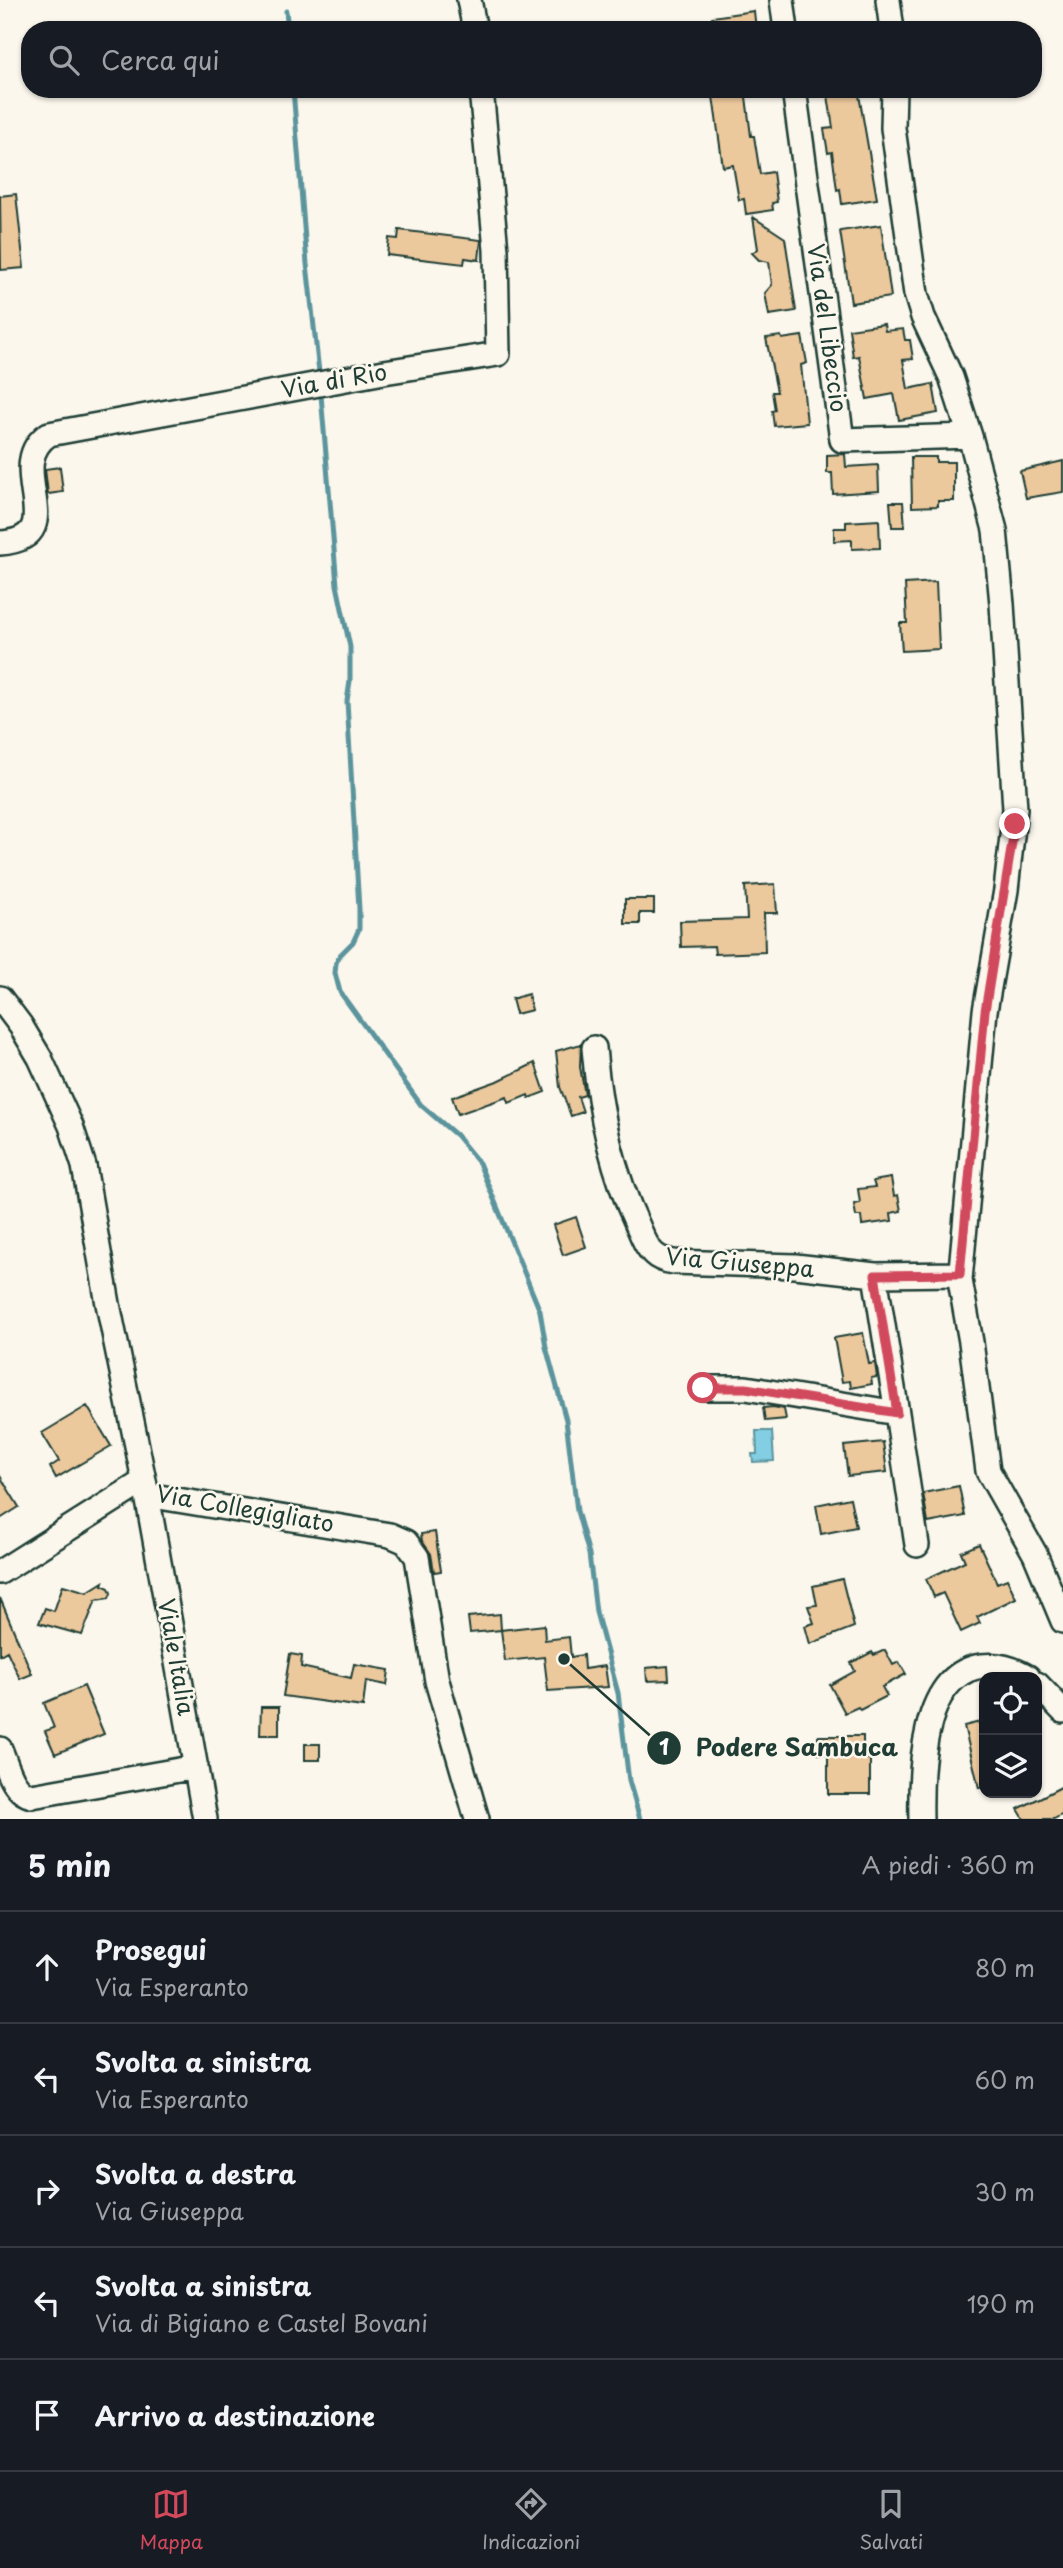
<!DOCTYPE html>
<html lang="it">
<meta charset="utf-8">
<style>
body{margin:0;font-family:"Playpen Sans",sans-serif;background:#242831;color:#f1f3f6}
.controls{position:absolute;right:21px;bottom:21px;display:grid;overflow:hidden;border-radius:14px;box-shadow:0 2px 5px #0004}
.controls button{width:63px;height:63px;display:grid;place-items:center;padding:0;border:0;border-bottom:2px solid #363941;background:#171b24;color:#f1f3f6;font:35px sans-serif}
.stop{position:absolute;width:21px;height:21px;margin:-16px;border:5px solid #d1495b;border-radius:50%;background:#fff}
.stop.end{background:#d1495b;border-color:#fff;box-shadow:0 2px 7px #0008}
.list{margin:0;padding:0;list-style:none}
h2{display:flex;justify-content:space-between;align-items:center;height:91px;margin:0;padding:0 28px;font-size:30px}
h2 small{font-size:23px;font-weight:400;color:#9ea1a6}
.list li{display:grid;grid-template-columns:46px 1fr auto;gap:21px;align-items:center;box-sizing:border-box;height:112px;padding:0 28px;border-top:2px solid #363941}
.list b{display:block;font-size:26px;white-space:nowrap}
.list p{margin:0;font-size:23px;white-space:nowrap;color:#9ea1a6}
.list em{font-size:23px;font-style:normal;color:#9ea1a6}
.icon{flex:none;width:38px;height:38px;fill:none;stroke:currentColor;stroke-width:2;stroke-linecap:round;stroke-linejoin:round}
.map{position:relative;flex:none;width:1063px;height:1819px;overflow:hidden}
.search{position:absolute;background:#171b24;box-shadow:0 2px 5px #0004;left:21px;right:21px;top:21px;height:77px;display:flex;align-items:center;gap:18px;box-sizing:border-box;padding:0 24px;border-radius:28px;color:#9ea1a6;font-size:26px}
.sheet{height:651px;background:#171b24}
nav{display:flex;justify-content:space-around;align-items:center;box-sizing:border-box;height:98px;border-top:2px solid #363941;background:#171b24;font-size:19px;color:#9ea1a6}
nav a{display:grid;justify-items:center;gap:4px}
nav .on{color:#d1495b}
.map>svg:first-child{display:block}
.water{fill:#83cee3;stroke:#5b949d;stroke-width:2}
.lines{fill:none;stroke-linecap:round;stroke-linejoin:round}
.stream{stroke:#5b949d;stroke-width:5}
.building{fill:#ecc89d;stroke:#1f3d34;stroke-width:2}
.minor-casing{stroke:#1f3d34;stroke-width:28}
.minor{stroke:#fbf7ec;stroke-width:23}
.route{stroke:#d1495b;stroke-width:9}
.labels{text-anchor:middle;stroke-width:5;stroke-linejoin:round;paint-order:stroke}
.street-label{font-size:23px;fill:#1f3d34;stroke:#fbf7ec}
.leader{fill:none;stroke:#1f3d34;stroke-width:2.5}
.callout-dot{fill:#1f3d34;stroke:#fbf7ec;stroke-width:2.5}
.mark-label{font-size:21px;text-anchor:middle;font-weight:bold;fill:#fff}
.callout-label{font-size:24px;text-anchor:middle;font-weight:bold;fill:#1f3d34;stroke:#fbf7ec;stroke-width:5;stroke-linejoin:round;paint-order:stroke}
</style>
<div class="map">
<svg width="1063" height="1819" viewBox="0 0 1063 1819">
<rect width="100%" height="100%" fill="#fbf7ec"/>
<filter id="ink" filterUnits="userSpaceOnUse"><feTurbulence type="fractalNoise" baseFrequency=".0143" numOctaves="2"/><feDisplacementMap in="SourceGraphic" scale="14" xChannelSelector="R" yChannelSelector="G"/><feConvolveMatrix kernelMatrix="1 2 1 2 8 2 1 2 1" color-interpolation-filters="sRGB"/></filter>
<g filter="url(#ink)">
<!-- water -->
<path class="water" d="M 756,1431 L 772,1431 L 774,1461 L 753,1462 L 752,1454 L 757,1454 Z"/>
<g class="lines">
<!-- stream -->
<path class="stream" d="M 286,11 L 288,30
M 293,89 L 307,264 L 319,372
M 321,395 L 337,585 L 350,647 L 350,681 L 347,701 L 359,909 L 359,929 L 353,942 L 340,955 L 336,963 L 335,973 L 340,992 L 421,1105 L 456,1135 L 479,1163 L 540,1311 L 546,1347 L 566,1420 L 577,1511 L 589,1554 L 596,1612 L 618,1693 L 629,1781 L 640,1819"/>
</g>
<!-- building -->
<path class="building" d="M 754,11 L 756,30 L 714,30 L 712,17 Z
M 712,89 L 745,89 L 751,136 L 754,136 L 760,174 L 773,172 L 777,202 L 772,203 L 773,210 L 746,214 L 744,199 L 739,200 L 733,165 L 723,167 Z
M 827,89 L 858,89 L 877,199 L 842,204 L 840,189 L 837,190 L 832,152 L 828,153 L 824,129 L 833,128 Z
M 16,194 L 24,268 L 1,270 L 0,196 Z
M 753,217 L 785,238 L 796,311 L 769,315 L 765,293 L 772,285 L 769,262 L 759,260 L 752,253 L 758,249 Z
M 881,225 L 891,297 L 851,303 L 840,231 Z
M 399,230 L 481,240 L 479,260 L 465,258 L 464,264 L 387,255 L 389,238 L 398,239 Z
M 884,324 L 885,331 L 903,329 L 905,340 L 910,340 L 913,359 L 903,360 L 908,389 L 933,384 L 938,413 L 899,420 L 894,394 L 867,399 L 859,356 L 853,357 L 849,329 Z
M 781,336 L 782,339 L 802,336 L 807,363 L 801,365 L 807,423 L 774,426 L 772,411 L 775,410 L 772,392 L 777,392 L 766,338 Z
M 845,454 L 846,467 L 878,465 L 879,491 L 833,494 L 832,473 L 827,473 L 827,455 Z
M 911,457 L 936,457 L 936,462 L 954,462 L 954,501 L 938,501 L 938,506 L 912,507 Z
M 1063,461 L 1063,492 L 1026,498 L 1020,471 Z
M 60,467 L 63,492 L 48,494 L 45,469 Z
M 890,502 L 903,502 L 905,527 L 892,527 Z
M 879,520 L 880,548 L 852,549 L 852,540 L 834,541 L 834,528 L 846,528 L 846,522 Z
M 936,582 L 939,649 L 902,651 L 900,623 L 907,623 L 905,584 Z
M 775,884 L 777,913 L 764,913 L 765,952 L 715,954 L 714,946 L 681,947 L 680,921 L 747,919 L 745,886 Z
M 625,899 L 654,899 L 654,913 L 640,913 L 640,924 L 625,924 Z
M 528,994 L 532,1010 L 516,1014 L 512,999 Z
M 581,1044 L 580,1067 L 585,1095 L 578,1097 L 583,1112 L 571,1116 L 560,1087 L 556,1051 Z
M 535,1063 L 545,1092 L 529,1098 L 528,1095 L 509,1103 L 507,1097 L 458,1114 L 452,1097 L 500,1080 Z
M 891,1178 L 894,1196 L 898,1195 L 901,1211 L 891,1213 L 892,1221 L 862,1225 L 861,1216 L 856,1216 L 854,1204 L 860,1203 L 858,1189 L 875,1187 L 873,1181 Z
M 576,1217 L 586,1247 L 563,1255 L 553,1225 Z
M 863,1333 L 869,1364 L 875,1363 L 877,1377 L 871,1378 L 872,1384 L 851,1388 L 850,1381 L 842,1382 L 834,1338 Z
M 87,1406 L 111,1446 L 56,1478 L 50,1467 L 59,1461 L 42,1433 Z
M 773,1407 L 784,1409 L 786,1419 L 765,1421 L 763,1408 Z
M 883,1442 L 887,1472 L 848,1476 L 844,1446 Z
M 0,1476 L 19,1507 L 0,1519 Z
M 959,1486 L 965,1516 L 928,1523 L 923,1493 Z
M 850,1498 L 856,1527 L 821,1534 L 816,1505 Z
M 435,1532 L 441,1571 L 434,1572 L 431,1554 L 422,1541 L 421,1534 Z
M 979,1544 L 997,1583 L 1007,1579 L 1016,1598 L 977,1617 L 980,1623 L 961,1632 L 943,1593 L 934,1597 L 926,1579 L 965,1561 L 961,1552 Z
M 842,1579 L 854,1627 L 810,1644 L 805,1626 L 814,1623 L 808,1606 L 817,1605 L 813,1586 Z
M 103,1582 L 102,1585 L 109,1588 L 111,1593 L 109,1598 L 96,1600 L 82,1635 L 39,1623 L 45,1608 L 54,1611 L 63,1585 L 87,1592 Z
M 0,1598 L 32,1674 L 20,1679 L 7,1651 L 0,1655 Z
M 500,1614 L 501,1630 L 470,1633 L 468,1617 Z
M 544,1625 L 545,1640 L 569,1637 L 571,1657 L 583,1655 L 584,1669 L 605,1666 L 608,1687 L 548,1691 L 544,1657 L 505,1661 L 501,1630 Z
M 885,1650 L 893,1665 L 899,1662 L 906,1674 L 882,1687 L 887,1696 L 860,1710 L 858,1707 L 845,1713 L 830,1685 L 855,1671 L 851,1663 L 872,1652 L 874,1655 Z
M 290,1654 L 302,1656 L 301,1667 L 351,1678 L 354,1664 L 389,1670 L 387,1685 L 366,1681 L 363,1707 L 283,1696 Z
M 668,1666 L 669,1680 L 647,1681 L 646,1668 Z
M 84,1686 L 104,1734 L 55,1754 L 45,1731 L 54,1728 L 44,1703 Z
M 261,1707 L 279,1707 L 279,1735 L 260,1735 Z
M 984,1721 L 984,1787 L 979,1788 L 964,1726 Z
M 818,1736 L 863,1736 L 863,1759 L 870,1759 L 870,1794 L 828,1794 L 828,1754 L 818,1754 Z
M 305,1744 L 320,1744 L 320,1760 L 305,1760 Z
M 1063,1786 L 1063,1814 L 1054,1819 L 1024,1819 L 1018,1809 Z"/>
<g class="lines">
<!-- minor casing -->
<g class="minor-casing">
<path id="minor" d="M 469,0 L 475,30
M 782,0 L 786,30
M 888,0 L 892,30
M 794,89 L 842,440 L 970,436
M 894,89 L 893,128 L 916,294 L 923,317 L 951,377 L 970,436 L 995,530 L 1002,604 L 1015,809 L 1006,890 L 985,1011 L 960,1280 L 971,1342 L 988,1471 L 1035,1554 L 1063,1621
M 0,543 C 75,538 0,466 49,434 L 384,372 L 498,354 L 496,250 L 481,89
M 0,998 L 21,1026 L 40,1058 L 71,1126 L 84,1166 L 108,1304 L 147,1495 L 205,1819
M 594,1048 C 599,1110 611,1169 638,1226 C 642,1235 646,1247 654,1254 C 659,1259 667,1261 674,1262 L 795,1266 L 875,1275 L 960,1274
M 703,1388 L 746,1388 L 897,1413 L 875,1275
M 897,1413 L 917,1545
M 147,1495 L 390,1535 L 406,1542 L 417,1557 L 437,1681 L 477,1819
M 0,1572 L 144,1481
M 1037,1684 L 1063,1711
M 0,1749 C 7,1765 12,1792 32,1796 L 196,1767
M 921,1819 C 920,1773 921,1674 982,1666 C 999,1664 1013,1668 1028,1677"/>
</g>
<!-- minor -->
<use href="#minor" class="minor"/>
</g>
</g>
<g class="lines" filter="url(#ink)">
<!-- route -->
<path class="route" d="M 703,1388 L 746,1388 L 897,1413 L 875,1275 L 960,1274 L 985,1011 L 1015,824"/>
</g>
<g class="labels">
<!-- street labels -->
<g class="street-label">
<text transform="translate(827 328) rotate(82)" y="8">Via del Libeccio</text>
<text transform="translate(334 381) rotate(-10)" y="8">Via di Rio</text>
<text transform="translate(740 1263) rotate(5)" y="8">Via Giuseppa</text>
<text transform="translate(245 1509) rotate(10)" y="8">Via Collegigliato</text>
<text transform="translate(176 1657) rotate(80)" y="8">Viale Italia</text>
</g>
</g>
<!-- callouts -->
<path class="leader" d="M564 1659L664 1748"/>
<g class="callout-dot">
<circle cx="564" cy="1659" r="7"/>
<circle cx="664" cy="1748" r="18"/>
</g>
<g class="mark-label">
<text x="664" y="1755">1</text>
</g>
<g class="callout-label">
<text x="797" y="1756">Podere Sambuca</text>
</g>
</svg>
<div class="controls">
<button><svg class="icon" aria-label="locate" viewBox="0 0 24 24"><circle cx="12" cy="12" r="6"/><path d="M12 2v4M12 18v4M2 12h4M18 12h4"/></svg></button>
<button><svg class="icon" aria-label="layers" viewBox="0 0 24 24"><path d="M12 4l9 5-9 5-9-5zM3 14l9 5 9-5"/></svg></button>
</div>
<div class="stop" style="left:703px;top:1388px"></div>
<div class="stop end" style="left:1015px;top:824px"></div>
<div class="search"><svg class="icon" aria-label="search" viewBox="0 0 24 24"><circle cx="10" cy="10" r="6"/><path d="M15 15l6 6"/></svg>Cerca qui</div>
</div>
<section class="sheet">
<h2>5 min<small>A piedi · 360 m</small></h2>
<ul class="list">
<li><svg class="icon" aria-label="ahead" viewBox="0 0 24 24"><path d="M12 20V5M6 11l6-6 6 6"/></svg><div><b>Prosegui</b><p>Via Esperanto</p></div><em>80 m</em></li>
<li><svg class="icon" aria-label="left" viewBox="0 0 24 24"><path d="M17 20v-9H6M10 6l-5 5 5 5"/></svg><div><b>Svolta a sinistra</b><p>Via Esperanto</p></div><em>60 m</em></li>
<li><svg class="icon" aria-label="right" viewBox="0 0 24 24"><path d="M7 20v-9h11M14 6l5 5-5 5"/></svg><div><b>Svolta a destra</b><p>Via Giuseppa</p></div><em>30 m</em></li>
<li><svg class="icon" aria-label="left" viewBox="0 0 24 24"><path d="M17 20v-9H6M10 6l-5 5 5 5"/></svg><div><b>Svolta a sinistra</b><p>Via di Bigiano e Castel Bovani</p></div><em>190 m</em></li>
<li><svg class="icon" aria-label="arrive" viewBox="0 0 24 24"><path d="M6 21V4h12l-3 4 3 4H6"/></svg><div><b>Arrivo a destinazione</b></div></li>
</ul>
</section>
<nav>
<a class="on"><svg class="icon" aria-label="map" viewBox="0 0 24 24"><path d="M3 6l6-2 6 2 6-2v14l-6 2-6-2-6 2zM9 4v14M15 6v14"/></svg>Mappa</a>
<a><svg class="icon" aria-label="directions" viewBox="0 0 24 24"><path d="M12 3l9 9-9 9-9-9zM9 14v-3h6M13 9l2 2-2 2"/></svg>Indicazioni</a>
<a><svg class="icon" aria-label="saved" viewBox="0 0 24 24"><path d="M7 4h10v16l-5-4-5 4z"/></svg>Salvati</a>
</nav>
